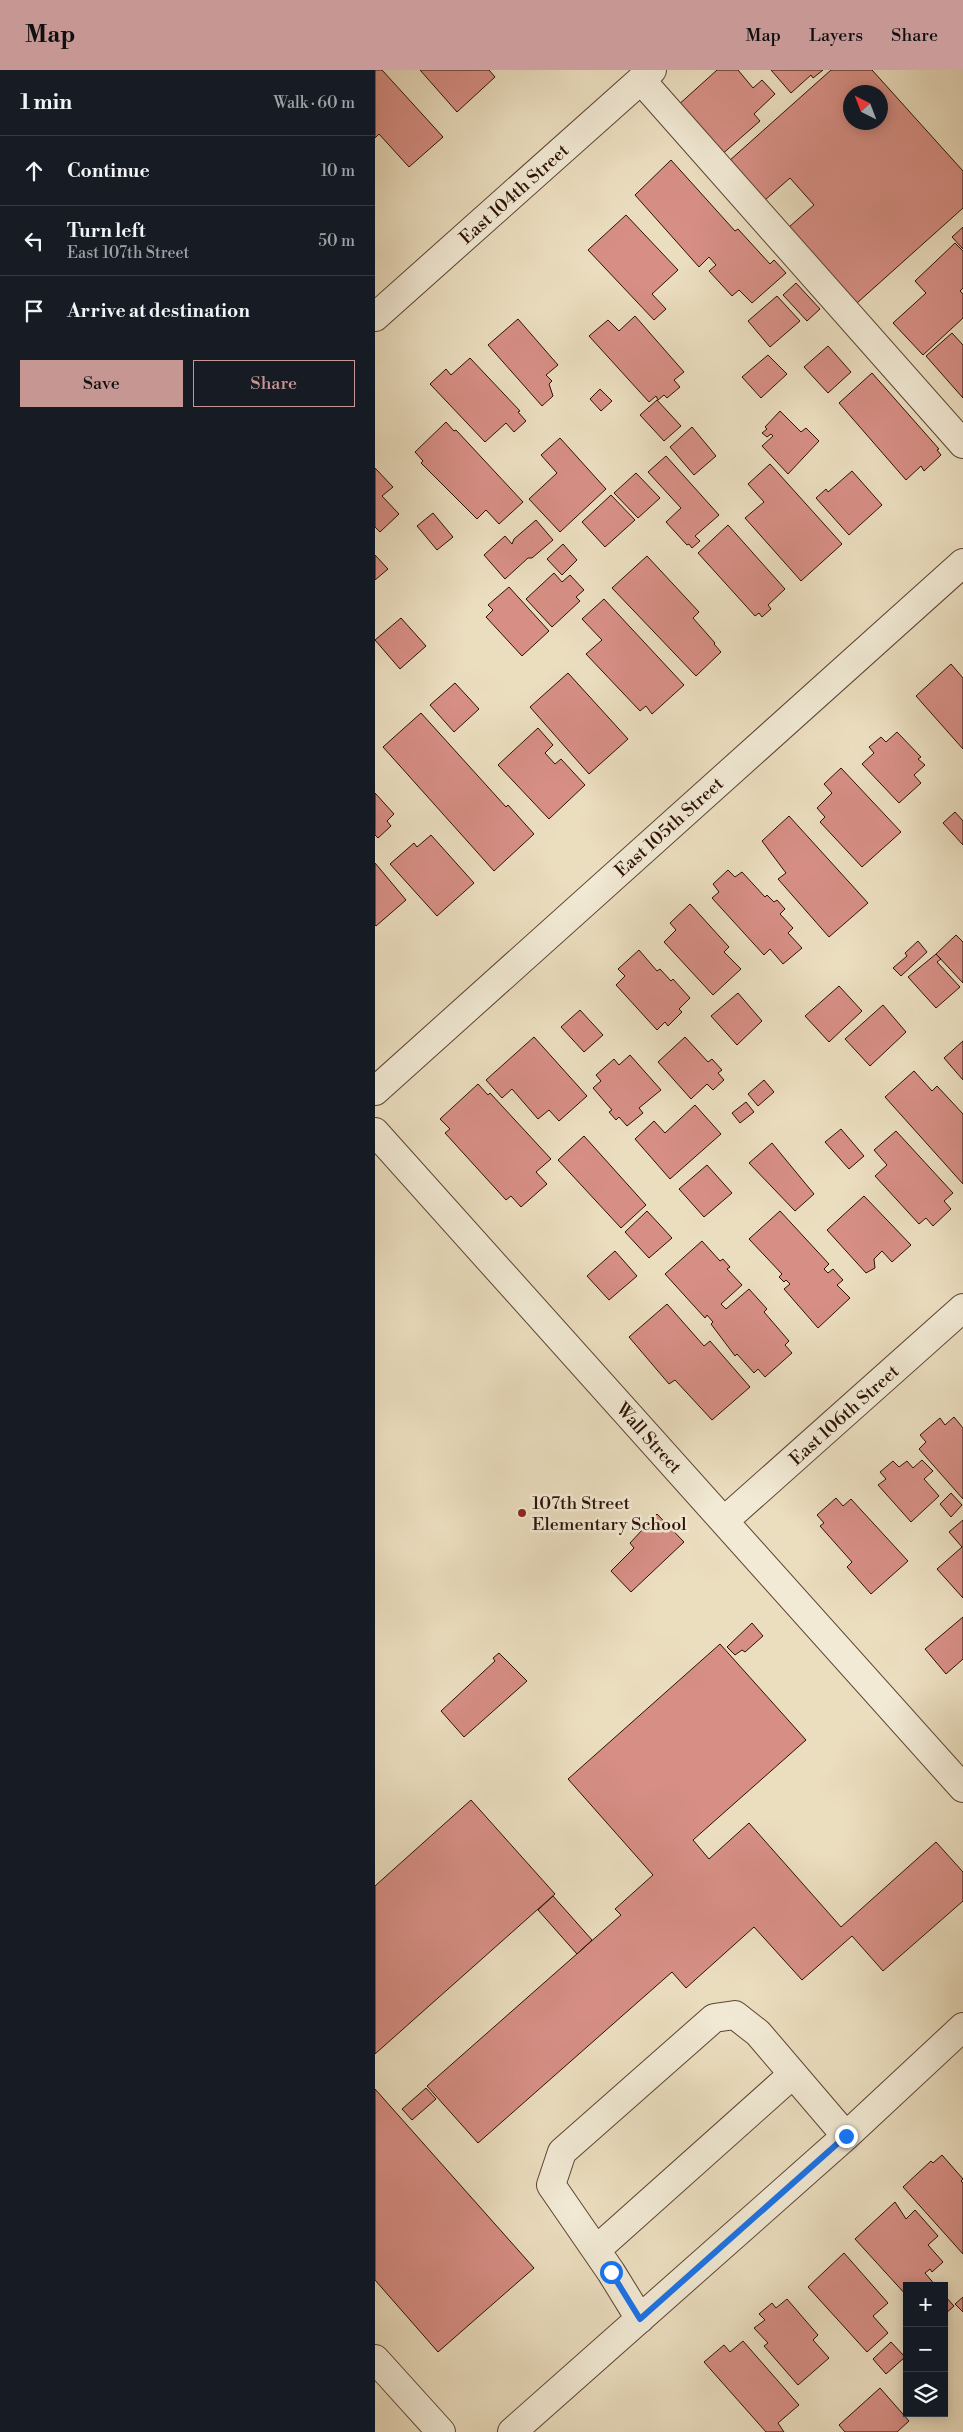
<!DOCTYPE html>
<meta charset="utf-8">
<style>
body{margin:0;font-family:"Libre Bodoni",serif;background:#20242c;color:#f1f3f6}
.controls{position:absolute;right:15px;bottom:15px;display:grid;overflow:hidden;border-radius:0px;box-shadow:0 2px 12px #0003}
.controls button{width:45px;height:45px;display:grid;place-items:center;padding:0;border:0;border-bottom:1px solid #363941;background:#171b24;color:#f1f3f6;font:25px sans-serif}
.compass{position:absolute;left:468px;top:15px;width:45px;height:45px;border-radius:50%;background:#171b24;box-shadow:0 2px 12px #0003;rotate:318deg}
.stop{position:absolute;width:15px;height:15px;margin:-11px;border:4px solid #1a73e8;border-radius:50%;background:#fff}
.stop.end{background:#1a73e8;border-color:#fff;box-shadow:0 1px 5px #0008}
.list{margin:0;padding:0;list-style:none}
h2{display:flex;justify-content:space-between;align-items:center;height:65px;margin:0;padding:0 20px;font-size:21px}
h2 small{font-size:16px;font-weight:400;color:#9ea1a6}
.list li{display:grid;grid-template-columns:32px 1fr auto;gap:15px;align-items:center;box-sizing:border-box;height:70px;padding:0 20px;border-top:1px solid #363941}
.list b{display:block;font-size:19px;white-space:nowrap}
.list p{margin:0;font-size:16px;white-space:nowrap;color:#9ea1a6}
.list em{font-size:16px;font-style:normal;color:#9ea1a6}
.actions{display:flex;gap:10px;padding:15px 20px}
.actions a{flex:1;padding:11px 0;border:1px solid #c59692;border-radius:0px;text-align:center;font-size:18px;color:#c59692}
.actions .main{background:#c59692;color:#111}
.icon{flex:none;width:28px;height:28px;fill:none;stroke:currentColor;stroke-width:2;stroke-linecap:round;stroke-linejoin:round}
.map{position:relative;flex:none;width:588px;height:2362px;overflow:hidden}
header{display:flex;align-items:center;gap:30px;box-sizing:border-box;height:70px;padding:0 25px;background:#c59692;color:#111}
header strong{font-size:24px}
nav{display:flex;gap:28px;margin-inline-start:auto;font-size:18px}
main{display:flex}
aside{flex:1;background:#171b24}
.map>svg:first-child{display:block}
.building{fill:#d78f85;stroke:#2c1005;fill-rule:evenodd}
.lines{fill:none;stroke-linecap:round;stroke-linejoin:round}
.minor-casing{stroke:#5c4434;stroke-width:30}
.minor{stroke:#f2ead5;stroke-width:28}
.route{stroke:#1a73e8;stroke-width:6}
.poi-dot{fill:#8f2418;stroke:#f2ead5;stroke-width:2}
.labels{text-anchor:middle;stroke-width:5;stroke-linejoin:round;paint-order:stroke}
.street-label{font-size:18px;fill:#2c1005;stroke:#f2ead5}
.poi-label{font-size:18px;fill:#2c1005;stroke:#f2ead5;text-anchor:start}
</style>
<header>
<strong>Map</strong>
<nav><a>Map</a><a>Layers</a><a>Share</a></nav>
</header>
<main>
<aside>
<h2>1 min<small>Walk · 60 m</small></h2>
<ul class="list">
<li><svg class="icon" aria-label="ahead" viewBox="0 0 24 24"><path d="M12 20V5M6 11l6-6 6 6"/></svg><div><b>Continue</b></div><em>10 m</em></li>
<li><svg class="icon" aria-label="left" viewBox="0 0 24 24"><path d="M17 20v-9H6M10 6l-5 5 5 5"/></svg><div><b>Turn left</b><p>East 107th Street</p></div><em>50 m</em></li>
<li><svg class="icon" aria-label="arrive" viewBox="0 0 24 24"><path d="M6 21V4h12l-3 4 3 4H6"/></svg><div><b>Arrive at destination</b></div></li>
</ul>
<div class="actions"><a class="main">Save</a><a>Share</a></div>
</aside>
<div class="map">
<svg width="588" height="2362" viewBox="0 0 588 2362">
<rect width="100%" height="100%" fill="#ebdebf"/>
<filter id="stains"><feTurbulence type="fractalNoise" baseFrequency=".004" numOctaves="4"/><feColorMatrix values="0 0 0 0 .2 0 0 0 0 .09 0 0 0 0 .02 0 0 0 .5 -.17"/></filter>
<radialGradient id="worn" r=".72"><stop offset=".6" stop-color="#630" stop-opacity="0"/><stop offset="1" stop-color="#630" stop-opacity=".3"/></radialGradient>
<!-- building -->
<path class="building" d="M 0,0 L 7,0 L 68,67 L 34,97 L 4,64 L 0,68 Z
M 45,0 L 114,0 L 120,7 L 82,42 Z
M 342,0 L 363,0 L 378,18 L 387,10 L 400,24 L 379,44 L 385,51 L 345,86 L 301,37 Z
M 396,0 L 448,0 L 438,8 L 436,5 L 416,23 Z
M 456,0 L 497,0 L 588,101 L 588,138 L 482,233 L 414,157 L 439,135 L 415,108 L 390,130 L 354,91 ZM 476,22 L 506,22 L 506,52 L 476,52 Z
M 296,90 L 360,161 L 363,159 L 395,194 L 399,190 L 411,203 L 377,233 L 364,220 L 357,226 L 334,201 L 341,195 L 334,187 L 324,197 L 260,125 Z
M 251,145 L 303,200 L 277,224 L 291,239 L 279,250 L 213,180 Z
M 588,157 L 588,179 L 577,167 Z
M 580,173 L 588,181 L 588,218 L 585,221 L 588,224 L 588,248 L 548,285 L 518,253 L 551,223 L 540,211 Z
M 421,213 L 445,239 L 432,251 L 408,225 Z
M 402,226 L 425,251 L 395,277 L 373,251 Z
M 260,246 L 309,302 L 299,310 L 305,317 L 292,328 L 289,325 L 283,330 L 281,326 L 274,332 L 214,266 L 233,250 L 244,261 Z
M 143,249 L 183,295 L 171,305 L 177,311 L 174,314 L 178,326 L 167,336 L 113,275 Z
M 577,263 L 588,275 L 588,328 L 551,286 Z
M 453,276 L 476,302 L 453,323 L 429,297 Z
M 393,285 L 412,304 L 386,328 L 367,307 Z
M 95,288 L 145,341 L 143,342 L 151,351 L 139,362 L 131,353 L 110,372 L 55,314 L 71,299 L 76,305 Z
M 497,303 L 564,379 L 562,380 L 566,385 L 549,401 L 546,396 L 531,410 L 464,333 Z
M 225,319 L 237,331 L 226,341 L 215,329 Z
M 282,330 L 306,356 L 289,371 L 265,345 Z
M 405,341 L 426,362 L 431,358 L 444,371 L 413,404 L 387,376 L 398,366 L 396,364 L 392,367 L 387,363 L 392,359 L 390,357 Z
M 71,352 L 79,361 L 81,360 L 148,432 L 124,454 L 111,440 L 102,449 L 46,393 L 48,391 L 40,382 Z
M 317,357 L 341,386 L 319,405 L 295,377 Z
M 185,368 L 231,419 L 185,462 L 154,429 L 182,403 L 166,385 Z
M 291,386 L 344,445 L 320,466 L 325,471 L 317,478 L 314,474 L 312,475 L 291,452 L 306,438 L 273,402 Z
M 395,394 L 467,474 L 426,511 L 370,448 L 389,432 L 373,414 Z
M 0,398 L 18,417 L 7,426 L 24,444 L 5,462 L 0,457 Z
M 477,401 L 507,435 L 474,465 L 441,428 L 451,419 L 453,422 Z
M 261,403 L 285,428 L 263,448 L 239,423 Z
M 236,425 L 260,450 L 230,477 L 207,452 Z
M 58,443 L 78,467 L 62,480 L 42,456 Z
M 161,450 L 178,470 L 157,488 L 153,488 L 130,509 L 109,485 L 130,466 L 137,474 L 139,469 Z
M 353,455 L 410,519 L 393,535 L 396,539 L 387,547 L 384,543 L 380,546 L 323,483 Z
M 188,474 L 202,490 L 187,505 L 172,489 Z
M 0,485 L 13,499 L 0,510 Z
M 272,486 L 324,542 L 318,548 L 340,573 L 339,574 L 346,582 L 321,606 L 237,518 Z
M 179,503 L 187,512 L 195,505 L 209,520 L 201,527 L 205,531 L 177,557 L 151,529 Z
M 134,517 L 174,561 L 147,586 L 111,547 L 118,540 L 113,535 Z
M 229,529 L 309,615 L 277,644 L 271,636 L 265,641 L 211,584 L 227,570 L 207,549 Z
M 26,548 L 51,576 L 25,599 L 0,570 Z
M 576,594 L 588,608 L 588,679 L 541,626 Z
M 193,603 L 253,669 L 214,704 L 155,637 Z
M 80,613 L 104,639 L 79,662 L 55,635 Z
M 46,643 L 131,737 L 133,735 L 159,764 L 119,801 L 8,677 Z
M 163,658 L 178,675 L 170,683 L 180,694 L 186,689 L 210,715 L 174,749 L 123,695 Z
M 522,662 L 546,687 L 543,689 L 550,695 L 539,705 L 546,713 L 524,733 L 487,694 L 499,683 L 494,677 L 506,667 L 511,672 Z
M 466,698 L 526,762 L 487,797 L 445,752 L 450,747 L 442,738 L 457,723 L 449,714 Z
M 0,723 L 19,744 L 12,751 L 16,756 L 3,768 L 0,765 Z
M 580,742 L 588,751 L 588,775 L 568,753 Z
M 414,746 L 493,833 L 454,867 L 403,809 L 411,803 L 387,771 Z
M 56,765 L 99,813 L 62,846 L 15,794 L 39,773 L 42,777 Z
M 0,793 L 31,830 L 1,856 L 0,855 Z
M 353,800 L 360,807 L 367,802 L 390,827 L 392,825 L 399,832 L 402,830 L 410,839 L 405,844 L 418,858 L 413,863 L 427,878 L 408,894 L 395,879 L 389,885 L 337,828 L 344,822 L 338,814 Z
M 315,834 L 354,877 L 349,882 L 366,899 L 338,925 L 289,872 L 301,860 L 295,853 Z
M 581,865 L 588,872 L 588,913 L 561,884 Z
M 543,871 L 552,882 L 526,906 L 518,898 L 532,886 L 530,883 Z
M 264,880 L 282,901 L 285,899 L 296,911 L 298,909 L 315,928 L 304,939 L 307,942 L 293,956 L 290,952 L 282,960 L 241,915 L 250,906 L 243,899 Z
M 561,884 L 566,889 L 562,892 L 585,917 L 561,938 L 533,907 Z
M 464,916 L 487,941 L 454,972 L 430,946 Z
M 363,923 L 387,951 L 362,975 L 336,946 Z
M 508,935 L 531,962 L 495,996 L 470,969 Z
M 205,940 L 228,965 L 209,982 L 186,957 Z
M 159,967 L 212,1026 L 184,1051 L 174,1040 L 163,1049 L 137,1019 L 127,1028 L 111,1010 Z
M 310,967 L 333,992 L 337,989 L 347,1000 L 343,1003 L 349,1010 L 338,1020 L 332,1014 L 316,1029 L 283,992 Z
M 588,971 L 588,1010 L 569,988 Z
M 255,985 L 286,1020 L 264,1038 L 268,1043 L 252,1056 L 244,1047 L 241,1050 L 234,1042 L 237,1040 L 218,1018 L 226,1011 L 221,1005 L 239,989 L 244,995 Z
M 539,1001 L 557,1021 L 562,1016 L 588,1044 L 588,1114 L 510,1027 Z
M 389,1010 L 399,1022 L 383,1036 L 373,1024 Z
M 103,1014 L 113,1025 L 115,1023 L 176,1089 L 161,1102 L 172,1114 L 146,1137 L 136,1126 L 131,1130 L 70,1063 L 75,1059 L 65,1049 Z
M 371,1032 L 379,1042 L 365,1053 L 357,1043 Z
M 320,1035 L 346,1064 L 295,1109 L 260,1069 L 279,1051 L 290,1063 Z
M 466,1059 L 489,1086 L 474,1099 L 450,1072 Z
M 521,1061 L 578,1123 L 569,1131 L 576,1139 L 558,1156 L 551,1148 L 544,1154 L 500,1106 L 512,1095 L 499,1080 Z
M 209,1066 L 271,1135 L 246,1158 L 183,1090 Z
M 397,1073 L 439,1124 L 420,1141 L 374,1093 Z
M 332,1095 L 357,1123 L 329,1147 L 304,1119 Z
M 489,1126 L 536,1175 L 517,1192 L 507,1181 L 499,1189 L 500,1198 L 491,1203 L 452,1160 Z
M 272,1141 L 297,1168 L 274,1188 L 250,1162 Z
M 405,1141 L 454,1194 L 449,1199 L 453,1203 L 458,1199 L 468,1210 L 462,1215 L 475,1228 L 443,1258 L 409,1219 L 415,1214 L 411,1210 L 409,1212 L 404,1207 L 407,1204 L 374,1169 Z
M 327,1171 L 345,1191 L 348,1189 L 355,1197 L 352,1199 L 367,1215 L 346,1234 L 351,1239 L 374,1219 L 392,1239 L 389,1242 L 414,1271 L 410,1275 L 417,1283 L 390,1307 L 383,1299 L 379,1303 L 362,1284 L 360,1286 L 336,1254 L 338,1252 L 332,1245 L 330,1248 L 290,1204 Z
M 240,1181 L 262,1206 L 234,1230 L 212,1206 Z
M 292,1234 L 329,1276 L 335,1271 L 375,1317 L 337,1350 L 300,1310 L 294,1314 L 254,1267 Z
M 579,1347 L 588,1358 L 588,1429 L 544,1379 L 551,1372 L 545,1365 L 565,1348 L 570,1355 Z
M 547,1390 L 558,1401 L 549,1409 L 564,1426 L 536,1452 L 503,1415 L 511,1409 L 505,1402 L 518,1391 L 524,1397 L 532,1391 L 538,1398 Z
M 576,1423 L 587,1435 L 576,1447 L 565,1434 Z
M 461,1428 L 468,1436 L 476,1429 L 533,1491 L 496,1524 L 472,1497 L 477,1492 L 445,1456 L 449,1453 L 442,1445 Z
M 282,1444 L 309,1472 L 256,1522 L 236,1501 L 259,1478 L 255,1473 Z
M 588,1450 L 588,1528 L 562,1499 L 587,1477 L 574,1462 Z
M 588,1547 L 588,1589 L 571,1604 L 550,1579 Z
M 377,1553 L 388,1566 L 370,1582 L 367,1580 L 360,1585 L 352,1577 Z
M 345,1574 L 431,1670 L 318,1770 L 334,1789 L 374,1753 L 466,1857 L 561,1772 L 588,1802 L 588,1831 L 508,1901 L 477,1866 L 427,1910 L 379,1857 L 311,1918 L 297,1902 L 103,2073 L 52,2016 L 246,1845 L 240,1839 L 278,1805 L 193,1709 Z
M 124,1583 L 152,1611 L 89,1667 L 66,1641 L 120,1591 L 118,1588 Z
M 96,1730 L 180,1824 L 0,1984 L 0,1816 Z
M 178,1826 L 217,1870 L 202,1884 L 163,1840 Z
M 51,2018 L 61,2029 L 37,2050 L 27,2039 Z
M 0,2019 L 159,2198 L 63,2282 L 0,2210 Z
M 567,2085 L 588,2109 L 586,2111 L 588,2113 L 588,2184 L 528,2117 L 556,2091 L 558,2093 Z
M 520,2132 L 531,2149 L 540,2140 L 563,2166 L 553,2175 L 568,2192 L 557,2202 L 555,2199 L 550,2203 L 561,2216 L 532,2216 L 532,2226 L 480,2169 Z
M 469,2183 L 513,2233 L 498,2246 L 513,2263 L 492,2282 L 433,2217 Z
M 569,2225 L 579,2236 L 569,2245 Z
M 588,2227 L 588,2242 L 580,2234 Z
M 412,2229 L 443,2265 L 438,2270 L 454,2288 L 423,2315 L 389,2276 L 393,2273 L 379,2258 L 390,2250 L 384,2244 L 397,2233 L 401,2238 Z
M 368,2271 L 424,2335 L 403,2353 L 409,2362 L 391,2362 L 329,2292 L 349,2275 L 355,2282 Z
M 516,2272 L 530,2287 L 511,2304 L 498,2289 Z
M 505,2318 L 534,2351 L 522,2362 L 470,2362 L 464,2355 Z"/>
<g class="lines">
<!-- minor casing -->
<g class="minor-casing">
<path id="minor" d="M 266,10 L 588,374
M 0,247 L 277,0
M 0,1021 L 588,493
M 0,1062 L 588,1718
M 349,1451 L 588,1238
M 221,2180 L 418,2004
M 265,2249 L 236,2202 L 176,2115 L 187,2082 L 339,1948 L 360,1945 L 383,1963 L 471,2066
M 0,2289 L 66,2362
M 137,2362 L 471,2066 L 588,1957"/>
</g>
<!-- minor -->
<use href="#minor" class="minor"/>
</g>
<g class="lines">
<!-- route -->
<path class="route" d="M 236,2202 L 265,2249 L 471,2066"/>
</g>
<!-- markers -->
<circle class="poi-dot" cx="147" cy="1443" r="5"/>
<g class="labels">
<!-- street labels -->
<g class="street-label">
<text transform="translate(139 124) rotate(-42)" y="6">East 104th Street</text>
<text transform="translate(294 757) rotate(-42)" y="6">East 105th Street</text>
<text transform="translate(469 1345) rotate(-42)" y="6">East 106th Street</text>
<text transform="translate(274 1368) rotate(48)" y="6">Wall Street</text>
</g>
<!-- poi labels -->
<g class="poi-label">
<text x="157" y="1439">107th Street<tspan x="157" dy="21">Elementary School</tspan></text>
</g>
</g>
<rect width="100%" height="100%" filter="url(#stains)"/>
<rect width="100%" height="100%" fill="url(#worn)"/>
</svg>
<div class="controls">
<button>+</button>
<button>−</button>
<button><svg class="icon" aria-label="layers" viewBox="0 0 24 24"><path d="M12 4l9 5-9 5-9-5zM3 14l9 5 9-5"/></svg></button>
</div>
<svg class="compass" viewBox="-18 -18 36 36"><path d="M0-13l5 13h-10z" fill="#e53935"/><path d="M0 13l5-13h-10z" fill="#9ea1a6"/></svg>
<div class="stop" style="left:236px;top:2202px"></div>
<div class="stop end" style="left:471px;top:2066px"></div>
</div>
</main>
